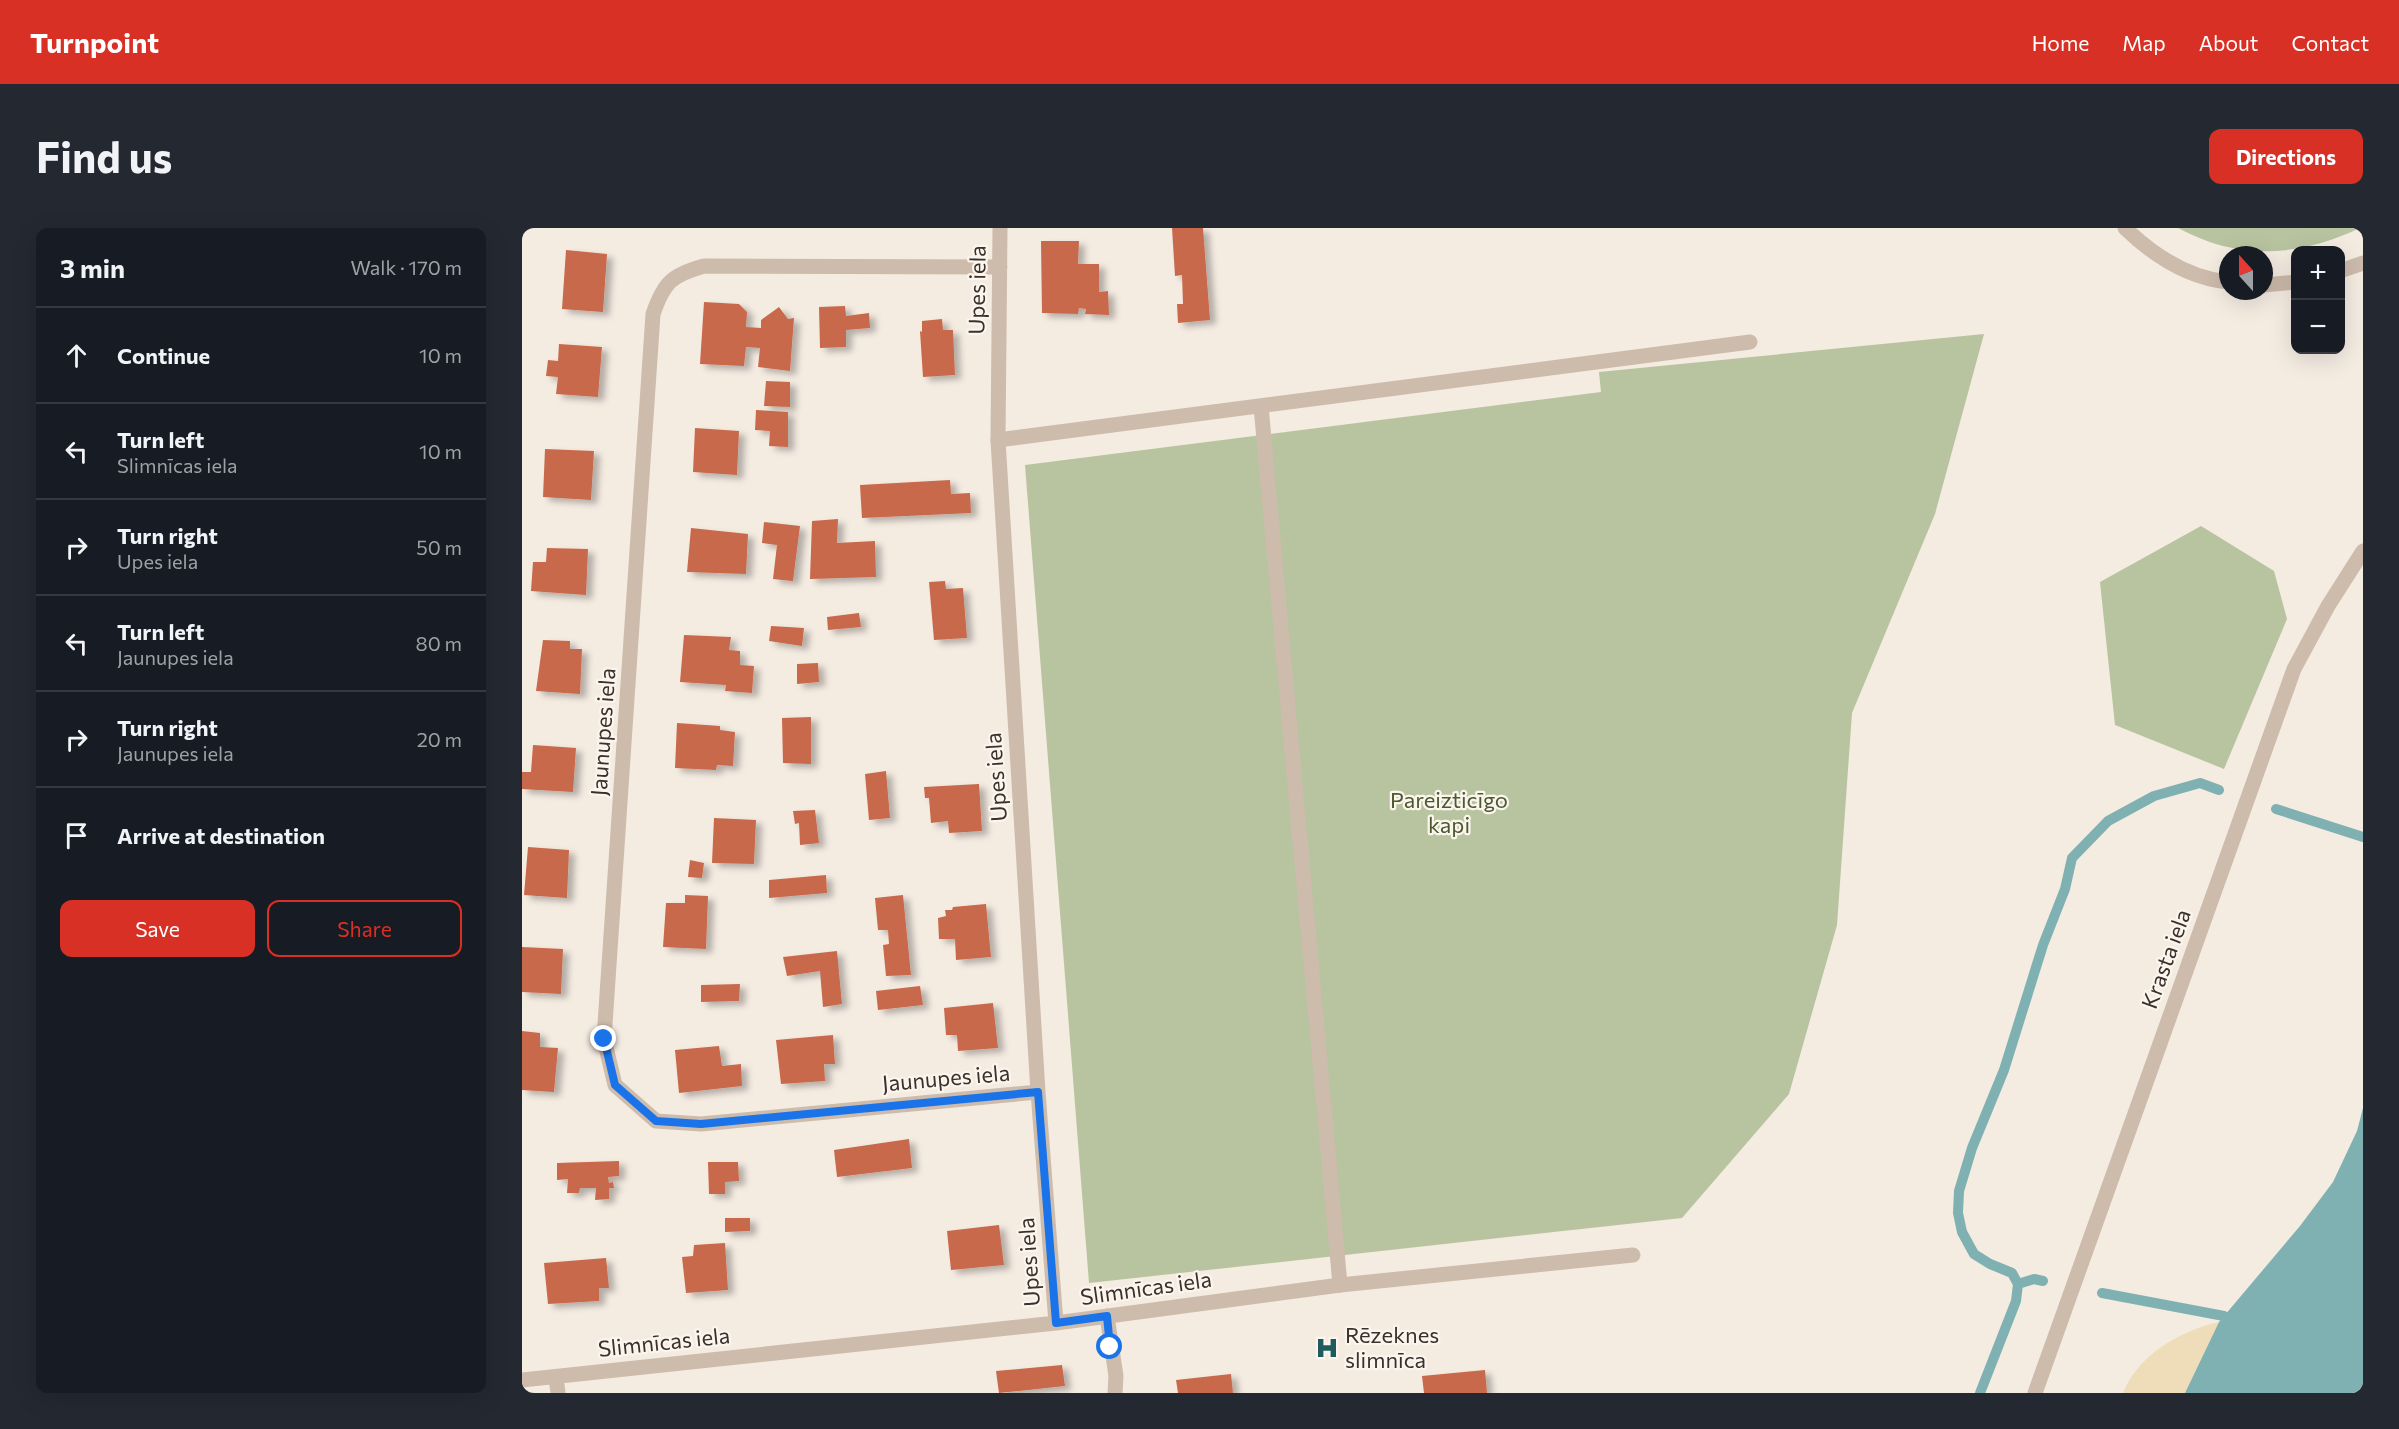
<!DOCTYPE html>
<meta charset="utf-8">
<style>
body{margin:0;font-family:Commissioner,sans-serif;background:#242831;color:#f1f3f6}
.controls{position:absolute;right:18px;top:18px;display:grid;overflow:hidden;border-radius:12px;box-shadow:0 6px 24px #0002}
.controls button{width:54px;height:54px;display:grid;place-items:center;padding:0;border:0;border-bottom:2px solid #363941;background:#171b24;color:#f1f3f6;font:30px sans-serif}
.compass{position:absolute;left:1697px;top:18px;width:54px;height:54px;border-radius:50%;background:#171b24;box-shadow:0 6px 24px #0002;rotate:339deg}
.stop{position:absolute;width:18px;height:18px;margin:-14px;border:4px solid #1a73e8;border-radius:50%;background:#fff}
.stop.end{background:#1a73e8;border-color:#fff;box-shadow:0 2px 6px #0008}
.list{margin:0;padding:0;list-style:none}
h2{display:flex;justify-content:space-between;align-items:center;height:78px;margin:0;padding:0 24px;font-size:26px}
h2 small{font-size:20px;font-weight:400;color:#9ea1a6}
.list li{display:grid;grid-template-columns:39px 1fr auto;gap:18px;align-items:center;box-sizing:border-box;height:96px;padding:0 24px;border-top:2px solid #363941}
.list b{display:block;font-size:22px;white-space:nowrap}
.list p{margin:0;font-size:20px;white-space:nowrap;color:#9ea1a6}
.list em{font-size:20px;font-style:normal;color:#9ea1a6}
.actions{display:flex;gap:12px;padding:18px 24px}
.actions a{flex:1;padding:14px 0;border:2px solid #d93025;border-radius:12px;text-align:center;font-size:21px;color:#d93025}
.actions .main{background:#d93025;color:#fff}
.icon{flex:none;width:33px;height:33px;fill:none;stroke:currentColor;stroke-width:2;stroke-linecap:round;stroke-linejoin:round}
.map{position:relative;flex:none;width:1841px;height:1165px;overflow:hidden;border-radius:12px}
header{display:flex;align-items:center;gap:36px;box-sizing:border-box;height:84px;padding:0 30px;background:#d93025;color:#fff}
header strong{font-size:28px}
nav{display:flex;gap:33px;margin-inline-start:auto;font-size:21px}
.intro{display:flex;align-items:center;justify-content:space-between;box-sizing:border-box;height:144px;padding:0 36px}
h1{margin:0;font-size:42px}
.button{padding:15px 27px;border-radius:12px;background:#d93025;color:#fff;font-size:21px;font-weight:700}
main{display:flex;gap:36px;padding:0 36px}
aside{flex:1;background:#171b24;border-radius:12px;box-shadow:0 6px 24px #0002}
.map>svg:first-child{display:block}
.green{fill:#b8c4a0}
.sand{fill:#efdcb8}
.water{fill:#7fb0b2}
.lines{fill:none;stroke-linecap:round;stroke-linejoin:round}
.stream{stroke:#7fb0b2;stroke-width:10}
.building{fill:#c8694b;filter:url(#shadow)}
.lane{stroke:#cdbbac;stroke-width:15}
.street{stroke:#cdbbac;stroke-width:15}
.route{stroke:#1a73e8;stroke-width:8}
.labels{text-anchor:middle;stroke-width:4.5;stroke-linejoin:round;paint-order:stroke}
.street-label{font-size:22px;fill:#3b302b;stroke:#fbf5ee}
.park-label{font-size:22px;fill:#4a5a2e;stroke:#fbf5ee}
.poi-label{font-size:22px;fill:#3b302b;stroke:#fbf5ee;text-anchor:start}
</style>
<header>
<strong>Turnpoint</strong>
<nav><a>Home</a><a>Map</a><a>About</a><a>Contact</a></nav>
</header>
<div class="intro"><h1>Find us</h1><a class="button">Directions</a></div>
<main>
<aside>
<h2>3 min<small>Walk · 170 m</small></h2>
<ul class="list">
<li><svg class="icon" aria-label="ahead" viewBox="0 0 24 24"><path d="M12 20V5M6 11l6-6 6 6"/></svg><div><b>Continue</b></div><em>10 m</em></li>
<li><svg class="icon" aria-label="left" viewBox="0 0 24 24"><path d="M17 20v-9H6M10 6l-5 5 5 5"/></svg><div><b>Turn left</b><p>Slimnīcas iela</p></div><em>10 m</em></li>
<li><svg class="icon" aria-label="right" viewBox="0 0 24 24"><path d="M7 20v-9h11M14 6l5 5-5 5"/></svg><div><b>Turn right</b><p>Upes iela</p></div><em>50 m</em></li>
<li><svg class="icon" aria-label="left" viewBox="0 0 24 24"><path d="M17 20v-9H6M10 6l-5 5 5 5"/></svg><div><b>Turn left</b><p>Jaunupes iela</p></div><em>80 m</em></li>
<li><svg class="icon" aria-label="right" viewBox="0 0 24 24"><path d="M7 20v-9h11M14 6l5 5-5 5"/></svg><div><b>Turn right</b><p>Jaunupes iela</p></div><em>20 m</em></li>
<li><svg class="icon" aria-label="arrive" viewBox="0 0 24 24"><path d="M6 21V4h12l-3 4 3 4H6"/></svg><div><b>Arrive at destination</b></div></li>
</ul>
<div class="actions"><a class="main">Save</a><a>Share</a></div>
</aside>
<div class="map">
<svg width="1841" height="1165" viewBox="0 0 1841 1165">
<defs>
<filter id="shadow"><feDropShadow dx="6" dy="4" stdDeviation="3" flood-color="#0004"/></filter>
</defs>
<rect width="100%" height="100%" fill="#f4ebe1"/>
<!-- green -->
<path class="green" d="M 1656,0 L 1838,0 C 1776,29 1717,33 1656,0 Z
M 1462,106 L 1413,286 L 1330,485 L 1315,697 L 1267,866 L 1160,990 L 567,1055 L 503,237 L 1079,164 L 1077,144 Z
M 1679,298 L 1752,343 L 1765,391 L 1702,541 L 1593,497 L 1578,354 Z"/>
<!-- sand -->
<path class="sand" d="M 1697,1094 L 1663,1165 L 1601,1165 C 1617,1126 1658,1103 1697,1094 Z"/>
<!-- water -->
<path class="water" d="M 1841,880 L 1841,1165 L 1663,1165 L 1697,1094 L 1778,998 L 1811,954 L 1835,903 Z"/>
<g class="lines">
<!-- stream -->
<path class="stream" d="M 1754,581 L 1841,609
M 1496,1056 L 1512,1051 L 1521,1053
M 1580,1065 L 1702,1088 L 1714,1095
M 1458,1165 L 1494,1073 L 1496,1056 L 1490,1045 L 1468,1036 L 1452,1026 L 1440,1004 L 1436,985 L 1437,963 L 1450,920 L 1482,842 L 1521,717 L 1543,661 L 1550,630 L 1586,593 L 1632,568 L 1678,555 L 1697,562"/>
</g>
<!-- building -->
<path class="building" d="M 650,0 L 681,0 L 688,92 L 656,95 L 655,76 L 661,76 L 660,47 L 653,48 Z
M 519,13 L 557,13 L 556,36 L 577,36 L 577,64 L 586,63 L 587,87 L 563,86 L 564,81 L 557,80 L 556,86 L 520,85 Z
M 44,22 L 85,26 L 81,84 L 40,81 Z
M 182,74 L 217,76 L 225,84 L 224,99 L 239,100 L 239,92 L 257,79 L 266,91 L 272,90 L 268,143 L 236,139 L 238,120 L 224,119 L 222,138 L 178,136 Z
M 323,78 L 324,88 L 347,85 L 348,100 L 324,102 L 324,119 L 298,120 L 297,79 Z
M 420,91 L 421,102 L 431,102 L 433,147 L 401,149 L 398,103 L 400,104 L 400,93 Z
M 37,116 L 80,119 L 76,169 L 34,166 L 36,149 L 24,148 L 26,132 L 36,133 Z
M 244,153 L 268,154 L 268,179 L 242,178 Z
M 234,182 L 266,184 L 266,219 L 247,218 L 248,203 L 233,202 Z
M 173,200 L 217,203 L 215,247 L 171,244 Z
M 23,221 L 72,223 L 69,272 L 21,269 Z
M 428,252 L 429,266 L 448,265 L 449,285 L 340,290 L 338,257 Z
M 316,291 L 315,315 L 353,313 L 354,349 L 288,351 L 290,293 Z
M 242,294 L 278,298 L 271,353 L 251,351 L 255,317 L 240,315 Z
M 169,300 L 226,306 L 224,346 L 165,344 Z
M 25,320 L 66,321 L 64,367 L 9,363 L 11,334 L 24,334 Z
M 423,353 L 424,361 L 441,360 L 445,410 L 412,412 L 407,354 Z
M 337,385 L 339,399 L 306,402 L 305,389 Z
M 249,398 L 282,400 L 280,418 L 247,413 Z
M 162,407 L 209,409 L 207,422 L 218,423 L 218,437 L 232,438 L 230,465 L 203,463 L 204,457 L 158,454 Z
M 21,412 L 48,413 L 48,421 L 60,421 L 58,466 L 14,463 Z
M 296,435 L 297,454 L 275,456 L 275,436 Z
M 289,489 L 289,536 L 261,535 L 260,490 Z
M 155,495 L 198,498 L 198,502 L 213,504 L 211,538 L 195,537 L 194,542 L 153,540 Z
M 11,517 L 54,520 L 51,564 L 0,561 L 0,544 L 9,544 Z
M 364,543 L 368,590 L 347,592 L 343,546 Z
M 457,556 L 460,603 L 427,605 L 426,593 L 409,595 L 407,570 L 403,570 L 402,559 Z
M 293,582 L 297,615 L 278,617 L 277,595 L 273,596 L 271,583 Z
M 192,590 L 234,592 L 232,636 L 190,635 Z
M 6,619 L 47,622 L 45,670 L 2,667 Z
M 168,632 L 182,635 L 180,650 L 166,649 Z
M 304,647 L 305,665 L 247,670 L 247,652 Z
M 163,667 L 186,668 L 184,721 L 141,719 L 144,675 L 163,675 Z
M 381,667 L 389,747 L 364,748 L 361,717 L 373,715 L 367,716 L 366,702 L 356,702 L 353,670 Z
M 464,676 L 469,729 L 434,732 L 433,711 L 417,711 L 416,690 L 424,688 L 423,682 L 430,682 L 431,679 Z
M 0,719 L 41,721 L 39,766 L 0,764 Z
M 315,723 L 320,776 L 301,779 L 298,743 L 265,748 L 261,729 Z
M 218,756 L 217,773 L 179,774 L 179,757 Z
M 398,758 L 401,777 L 356,782 L 354,763 Z
M 471,775 L 476,820 L 436,823 L 435,807 L 424,807 L 422,780 Z
M 0,803 L 18,805 L 18,819 L 36,820 L 32,864 L 0,862 Z
M 311,807 L 313,836 L 302,836 L 303,853 L 259,856 L 254,812 Z
M 197,818 L 200,838 L 219,836 L 220,858 L 157,865 L 153,822 Z
M 387,911 L 390,940 L 315,949 L 312,922 Z
M 97,933 L 97,948 L 86,949 L 87,955 L 91,954 L 92,960 L 87,960 L 87,971 L 73,972 L 74,960 L 58,960 L 57,965 L 45,965 L 46,951 L 35,952 L 35,935 Z
M 186,934 L 216,934 L 217,953 L 203,954 L 203,966 L 187,966 Z
M 203,990 L 228,990 L 228,1003 L 203,1004 Z
M 477,997 L 482,1037 L 429,1042 L 425,1003 Z
M 203,1015 L 206,1062 L 164,1065 L 160,1029 L 171,1028 L 172,1017 Z
M 84,1030 L 87,1060 L 77,1060 L 77,1073 L 26,1076 L 22,1035 Z
M 540,1137 L 543,1158 L 477,1165 L 474,1143 Z
M 963,1142 L 965,1165 L 902,1165 L 900,1148 Z
M 709,1146 L 711,1165 L 656,1165 L 654,1152 Z"/>
<g class="lines">
<!-- lane -->
<path class="lane" d="M 739,178 L 818,1057
M 476,212 L 1228,114"/>
<!-- street -->
<path class="street" d="M 478,0 L 476,212 L 516,864 L 534,1095
M 1603,0 C 1631,27 1666,50 1706,54
M 478,39 L 182,38 C 150,47 142,54 131,86 L 82,811 L 93,857 L 134,893 L 179,896 L 516,864
M 1818,43 L 1841,35
M 1742,57 L 1774,54
M 585,1088 L 594,1148 L 593,1165
M 34,1149 L 36,1165
M 0,1152 L 534,1095 L 818,1057 L 1111,1027
M 1513,1165 L 1772,441 L 1806,378 L 1841,323"/>
</g>
<g class="lines">
<!-- route -->
<path class="route" d="M 82,811 L 93,857 L 134,893 L 179,896 L 516,864 L 534,1095 L 585,1088 L 588,1119"/>
</g>
<!-- icons -->
<defs>
<g id="hospital-bare" transform="scale(1.8)"><path d="M-5-5h3v3.5h4V-5h3V5h-3V1.5h-4V5h-3Z" fill="#1f5a5e" stroke="#fbf5ee" stroke-width="2.5" paint-order="stroke"/></g>
</defs>
<g fill-rule="evenodd">
<use href="#hospital-bare" x="805" y="1120"/>
</g>
<g class="labels">
<!-- street labels -->
<g class="street-label">
<text transform="translate(455 62) rotate(-89)" y="8">Upes iela</text>
<text transform="translate(81 504) rotate(-86)" y="8">Jaunupes iela</text>
<text transform="translate(474 549) rotate(-94)" y="8">Upes iela</text>
<text transform="translate(1644 731) rotate(-70)" y="8">Krasta iela</text>
<text transform="translate(424 850) rotate(-5)" y="8">Jaunupes iela</text>
<text transform="translate(507 1034) rotate(-94)" y="8">Upes iela</text>
<text transform="translate(624 1060) rotate(-8)" y="8">Slimnīcas iela</text>
<text transform="translate(142 1114) rotate(-6)" y="8">Slimnīcas iela</text>
</g>
<!-- park labels -->
<g class="park-label">
<text x="927" y="580">Pareizticīgo<tspan x="927" dy="25">kapi</tspan></text>
</g>
<!-- poi labels -->
<g class="poi-label">
<text x="823" y="1115">Rēzeknes<tspan x="823" dy="25">slimnīca</tspan></text>
</g>
</g>
</svg>
<div class="controls">
<button>+</button>
<button>−</button>
</div>
<svg class="compass" viewBox="-18 -18 36 36"><path d="M0-13l5 13h-10z" fill="#e53935"/><path d="M0 13l5-13h-10z" fill="#9ea1a6"/></svg>
<div class="stop" style="left:588px;top:1119px"></div>
<div class="stop end" style="left:82px;top:811px"></div>
</div>
</main>
